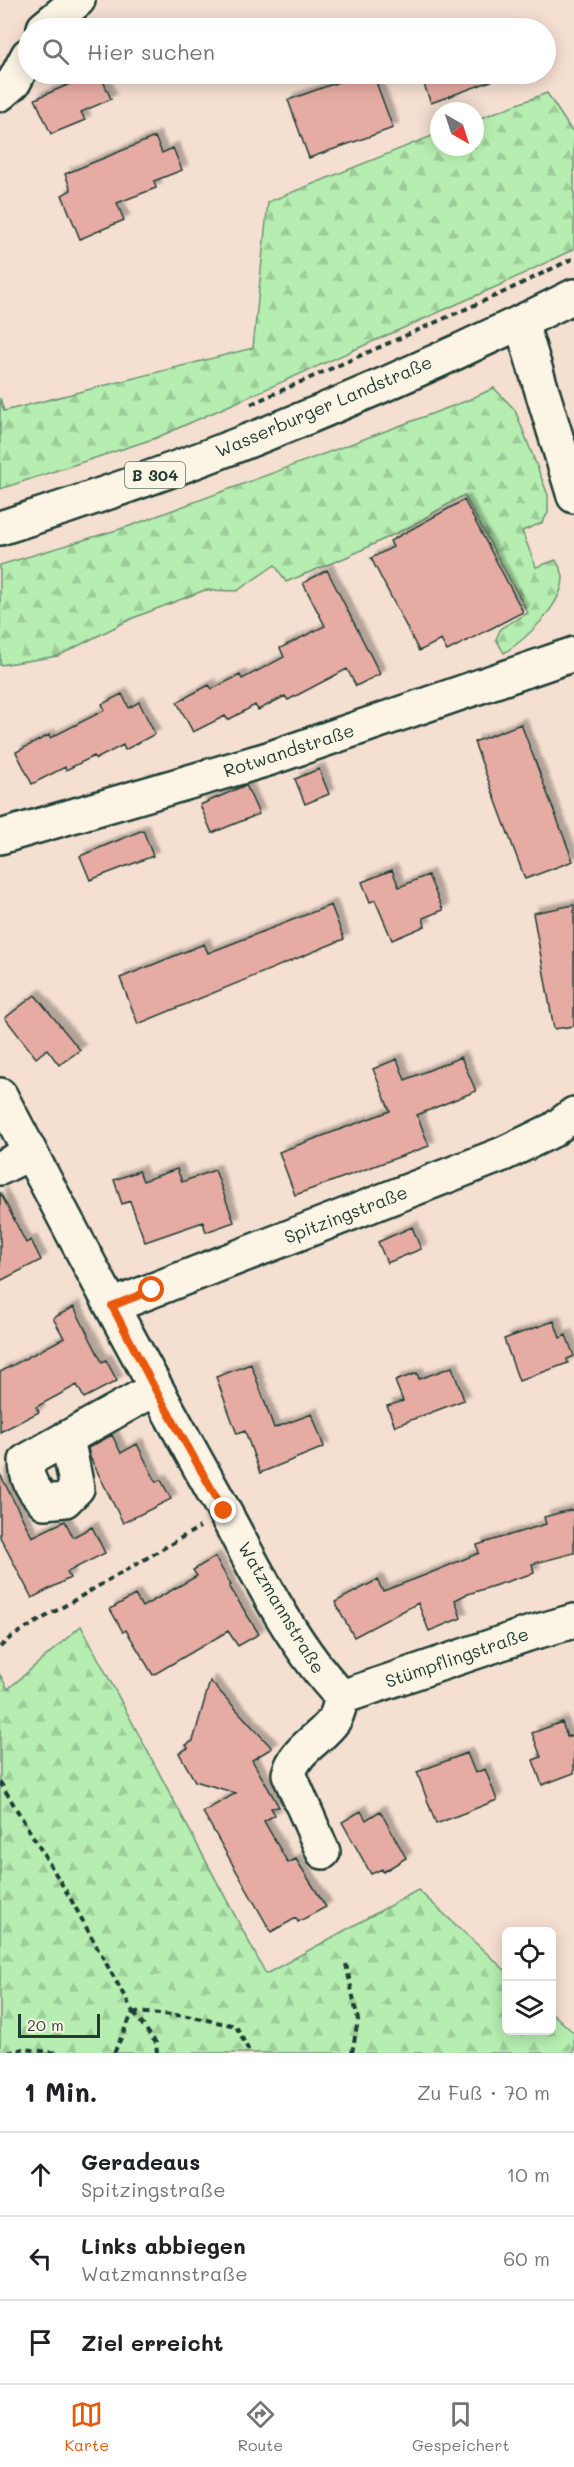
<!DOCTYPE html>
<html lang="de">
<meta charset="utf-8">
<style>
body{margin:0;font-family:Mali,sans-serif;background:#f2f2f2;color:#202124}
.controls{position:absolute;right:18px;bottom:18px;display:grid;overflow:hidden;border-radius:9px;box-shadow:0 3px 15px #0003}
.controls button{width:54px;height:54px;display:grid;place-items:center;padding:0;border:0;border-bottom:2px solid #e0e0e0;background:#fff;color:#202124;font:30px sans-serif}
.compass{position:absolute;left:430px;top:102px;width:54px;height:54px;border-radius:50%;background:#fff;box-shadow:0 3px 15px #0003;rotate:141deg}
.scale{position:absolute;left:18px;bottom:15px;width:82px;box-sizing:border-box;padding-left:6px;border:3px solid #1f3d34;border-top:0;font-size:16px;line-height:21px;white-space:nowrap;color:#1f3d34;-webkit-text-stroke:4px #fcf5e5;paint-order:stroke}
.stop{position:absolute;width:18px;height:18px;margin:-14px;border:4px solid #ea580c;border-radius:50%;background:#fff}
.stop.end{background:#ea580c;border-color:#fff;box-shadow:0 2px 6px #0008}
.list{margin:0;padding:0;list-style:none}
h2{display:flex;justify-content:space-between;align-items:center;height:78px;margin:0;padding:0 24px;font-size:26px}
h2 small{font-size:20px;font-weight:400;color:#757577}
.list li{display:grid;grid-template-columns:39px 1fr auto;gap:18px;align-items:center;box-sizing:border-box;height:84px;padding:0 24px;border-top:2px solid #e0e0e0}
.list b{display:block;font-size:22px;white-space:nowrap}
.list p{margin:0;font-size:20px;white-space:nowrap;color:#757577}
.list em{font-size:20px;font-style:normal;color:#757577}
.icon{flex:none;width:33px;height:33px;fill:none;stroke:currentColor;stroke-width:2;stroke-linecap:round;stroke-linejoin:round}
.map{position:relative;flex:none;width:574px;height:2053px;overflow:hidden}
.search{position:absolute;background:#fff;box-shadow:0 3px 15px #0003;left:18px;right:18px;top:18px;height:66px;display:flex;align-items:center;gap:15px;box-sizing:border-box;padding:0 21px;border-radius:33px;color:#757577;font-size:22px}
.sheet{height:330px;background:#fff}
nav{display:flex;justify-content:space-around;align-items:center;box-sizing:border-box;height:84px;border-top:2px solid #e0e0e0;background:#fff;font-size:16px;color:#757577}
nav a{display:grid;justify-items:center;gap:3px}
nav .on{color:#ea580c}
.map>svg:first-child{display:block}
.forest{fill:url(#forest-firs);stroke:#6a9572;stroke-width:1.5}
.building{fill:#e6aca3;stroke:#1f3d34;stroke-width:1.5;filter:url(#shadow)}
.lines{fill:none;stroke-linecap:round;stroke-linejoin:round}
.minor-casing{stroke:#1f3d34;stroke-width:38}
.major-casing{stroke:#1f3d34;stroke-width:38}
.path{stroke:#1f3d34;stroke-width:4;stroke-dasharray:6 4.5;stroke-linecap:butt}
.minor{stroke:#fcf5e5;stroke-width:33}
.major{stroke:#fcf5e5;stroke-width:33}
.route{stroke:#ea580c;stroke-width:8}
.labels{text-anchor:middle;stroke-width:5;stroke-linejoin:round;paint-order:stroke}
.shield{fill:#fcf5e5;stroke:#617469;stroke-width:1.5}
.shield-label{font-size:16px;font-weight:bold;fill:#1f3d34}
.street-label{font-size:18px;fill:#1f3d34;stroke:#fcf5e5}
</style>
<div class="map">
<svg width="574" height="2053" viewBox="0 0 574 2053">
<defs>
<pattern id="forest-firs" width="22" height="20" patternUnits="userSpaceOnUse" patternTransform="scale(1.5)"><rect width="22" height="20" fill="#b6edb0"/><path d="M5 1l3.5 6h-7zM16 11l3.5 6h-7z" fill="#9ccc98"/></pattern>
<filter id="shadow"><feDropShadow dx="5.5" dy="-5.5" stdDeviation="1.5" flood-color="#0004"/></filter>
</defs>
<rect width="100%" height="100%" fill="#f5dfd1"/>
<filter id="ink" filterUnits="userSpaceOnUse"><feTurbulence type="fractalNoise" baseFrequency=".0167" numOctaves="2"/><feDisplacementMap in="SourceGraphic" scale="12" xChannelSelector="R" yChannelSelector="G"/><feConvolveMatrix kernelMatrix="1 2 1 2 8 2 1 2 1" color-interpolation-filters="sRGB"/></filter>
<g filter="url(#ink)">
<!-- forest -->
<path class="forest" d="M 547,93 L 571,130 L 574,129 L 574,249 L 500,285 L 156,438 L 0,489 L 0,398 L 4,411 L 253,348 L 268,202 L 439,133 L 439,147 L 475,147 L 475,120 Z
M 494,388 L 515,410 L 548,495 L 548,513 L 542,523 L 522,531 L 536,567 L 556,560 C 558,565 563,572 563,577 C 563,605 525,640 504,653 L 496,639 L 501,628 L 528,613 L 464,495 L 411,526 L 349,556 L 286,582 L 275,565 L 237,591 L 205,590 L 133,618 L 58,656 L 0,665 L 0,565 L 130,526 L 466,401 Z
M 81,1626 L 266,1974 L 418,1890 L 506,1971 L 506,2030 L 552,2030 L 552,2013 L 574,2033 L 574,2053 L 0,2053 L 0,1675 L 8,1689 Z"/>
<!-- building -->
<path class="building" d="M 93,74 L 100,74 L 111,99 L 81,112 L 85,120 L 51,134 L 35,99 Z
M 361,74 L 373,74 L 393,128 L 309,158 L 288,100 Z
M 420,74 L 505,74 L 505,76 L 431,103 Z
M 155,137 L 162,153 L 173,148 L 182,170 L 154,181 L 156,188 L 117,203 L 124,220 L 80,239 L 62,195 L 71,190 L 65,174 Z
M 464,500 L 523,612 L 447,651 L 441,640 L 419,651 L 371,558 L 393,547 L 390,541 Z
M 327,570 L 380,674 L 356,686 L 347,669 L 288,700 L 285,696 L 258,710 L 255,705 L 228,720 L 225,716 L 193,732 L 177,702 L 209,685 L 212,689 L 240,675 L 242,679 L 284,657 L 280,648 L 325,626 L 303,583 Z
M 122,694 L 129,708 L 139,702 L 155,734 L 125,750 L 123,745 L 96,759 L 94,756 L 66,770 L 65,767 L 32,784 L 16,752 L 49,735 L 50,738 L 105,710 L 102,704 Z
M 521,724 L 573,861 L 525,879 L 474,742 Z
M 319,769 L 329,794 L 305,804 L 295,779 Z
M 246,785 L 259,814 L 212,833 L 200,805 Z
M 143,830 L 153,856 L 90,880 L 80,856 Z
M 392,870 L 399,887 L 428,875 L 443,910 L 423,918 L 425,926 L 392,940 L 375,900 L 370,902 L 362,882 Z
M 331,905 L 344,939 L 138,1024 L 120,978 L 204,944 L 208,953 Z
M 574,905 L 574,1026 L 554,1029 L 533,913 Z
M 35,995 L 80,1050 L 59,1065 L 47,1049 L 36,1058 L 5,1018 Z
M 461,1057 L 476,1091 L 417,1115 L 429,1146 L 295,1195 L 279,1152 L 390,1111 L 373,1069 L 397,1059 L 405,1080 Z
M 177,1169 L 182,1182 L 215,1170 L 234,1222 L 206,1232 L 203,1222 L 145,1242 L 130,1201 L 122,1204 L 114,1180 L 139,1171 L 143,1181 Z
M 0,1192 L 26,1243 L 31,1240 L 41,1260 L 0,1281 Z
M 412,1227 L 421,1249 L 387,1263 L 378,1242 Z
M 74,1307 L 102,1362 L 106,1360 L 117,1381 L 84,1398 L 77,1385 L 36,1407 L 39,1412 L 0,1432 L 0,1372 L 64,1338 L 53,1318 Z
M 554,1321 L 560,1338 L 566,1335 L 574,1356 L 567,1359 L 568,1363 L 519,1381 L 504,1339 Z
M 251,1364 L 274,1428 L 312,1414 L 324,1447 L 260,1473 L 245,1431 L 237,1434 L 216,1377 Z
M 452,1367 L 464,1400 L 395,1426 L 387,1406 L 403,1401 L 395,1381 L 417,1373 L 419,1379 Z
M 112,1435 L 121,1453 L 137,1444 L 156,1482 L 161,1480 L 171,1499 L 123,1523 L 90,1457 L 88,1448 Z
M 0,1474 L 32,1537 L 65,1521 L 73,1537 L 92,1527 L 105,1553 L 67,1572 L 70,1578 L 32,1598 L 0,1537 Z
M 574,1509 L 574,1553 L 532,1564 L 534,1573 L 465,1595 L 455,1600 L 461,1618 L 429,1631 L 418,1603 L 354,1637 L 335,1602 L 377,1580 L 383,1591 L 423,1576 L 479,1553 L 477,1545 L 546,1524 L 544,1517 Z
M 215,1557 L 231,1585 L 229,1586 L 259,1634 L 238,1646 L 228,1631 L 153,1675 L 126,1630 L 123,1632 L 110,1609 L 135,1595 L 142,1607 L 197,1576 L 193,1570 Z
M 210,1681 L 272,1748 L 252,1760 L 279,1807 L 271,1808 L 275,1815 L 264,1821 L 288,1863 L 296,1859 L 326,1907 L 298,1922 L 296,1918 L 271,1932 L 203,1812 L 236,1793 L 195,1781 L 179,1753 L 188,1748 L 186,1745 L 193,1741 Z
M 562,1722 L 567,1737 L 574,1734 L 574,1773 L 542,1785 L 533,1760 L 541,1757 L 532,1733 Z
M 467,1753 L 475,1773 L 485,1769 L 497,1800 L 436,1824 L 417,1772 Z
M 361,1811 L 366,1820 L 380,1811 L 406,1858 L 383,1872 L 382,1869 L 371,1874 L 342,1822 Z"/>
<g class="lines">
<!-- minor casing -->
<g class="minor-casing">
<path id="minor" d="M 44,28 L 78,0
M 0,94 L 14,82 L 28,55
M 521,322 L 574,496
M 0,837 L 268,759 L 574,654
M 0,1095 C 71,1230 142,1365 217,1498 C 253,1564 290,1643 342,1697
M 0,1168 L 30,1153
M 112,1306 L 503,1154 L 553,1130 L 574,1114
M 67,1438 L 26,1461 C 26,1479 33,1490 45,1502 L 65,1500 L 77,1488 L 67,1438 L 155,1389
M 342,1697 L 528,1634 L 574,1621
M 323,1852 L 289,1774 C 295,1749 321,1739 334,1720 C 338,1714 340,1704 342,1697"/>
</g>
<!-- major casing -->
<g class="major-casing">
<path id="major" d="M 0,528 C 197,467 389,388 574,296"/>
</g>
<!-- path -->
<path class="path" d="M 251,404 L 504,292 L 574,258
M 0,1647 L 11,1637 L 200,1527
M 0,1782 L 69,1896 L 133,2012 L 114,2053
M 346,1964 L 358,2020 L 352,2053
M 133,2012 L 187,2016 L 236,2026 L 250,2053
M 134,2013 L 156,2043 L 157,2053
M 8,2053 L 23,2049 L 59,2053"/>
<!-- minor -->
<use href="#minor" class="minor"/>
<!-- major -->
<use href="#major" class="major"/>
</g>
</g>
<g class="lines" filter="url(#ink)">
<!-- route -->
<path class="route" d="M 152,1290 L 112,1306 L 155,1389 L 224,1511"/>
</g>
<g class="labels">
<!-- shield labels -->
<rect class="shield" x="125" y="462" width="60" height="26" rx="4.5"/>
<g class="shield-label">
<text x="155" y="481">B 304</text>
</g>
<!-- street labels -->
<g class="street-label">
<text transform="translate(324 407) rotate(-23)" y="6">Wasserburger Landstraße</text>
<text transform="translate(289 751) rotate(-18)" y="6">Rotwandstraße</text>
<text transform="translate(346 1215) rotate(-21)" y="6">Spitzingstraße</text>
<text transform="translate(281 1608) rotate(59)" y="6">Watzmannstraße</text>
<text transform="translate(457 1658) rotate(-19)" y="6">Stümpflingstraße</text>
</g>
</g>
</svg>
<div class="controls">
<button><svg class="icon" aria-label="locate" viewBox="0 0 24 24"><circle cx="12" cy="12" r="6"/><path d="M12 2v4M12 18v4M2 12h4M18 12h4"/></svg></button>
<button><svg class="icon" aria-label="layers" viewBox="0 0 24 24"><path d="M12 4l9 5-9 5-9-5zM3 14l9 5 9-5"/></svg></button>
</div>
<svg class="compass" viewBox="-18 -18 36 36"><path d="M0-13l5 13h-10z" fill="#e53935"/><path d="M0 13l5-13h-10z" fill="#757577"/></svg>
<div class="scale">20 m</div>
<div class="stop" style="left:152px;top:1290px"></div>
<div class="stop end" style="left:224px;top:1511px"></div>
<div class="search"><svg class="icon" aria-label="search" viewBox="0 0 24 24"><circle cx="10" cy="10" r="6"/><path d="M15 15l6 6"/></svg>Hier suchen</div>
</div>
<section class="sheet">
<h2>1 Min.<small>Zu Fuß · 70 m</small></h2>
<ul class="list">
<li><svg class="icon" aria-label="ahead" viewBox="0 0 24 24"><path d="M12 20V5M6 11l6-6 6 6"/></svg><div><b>Geradeaus</b><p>Spitzingstraße</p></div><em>10 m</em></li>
<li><svg class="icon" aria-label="left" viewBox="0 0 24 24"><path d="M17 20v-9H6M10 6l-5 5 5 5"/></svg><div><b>Links abbiegen</b><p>Watzmannstraße</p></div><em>60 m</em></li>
<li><svg class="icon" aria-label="arrive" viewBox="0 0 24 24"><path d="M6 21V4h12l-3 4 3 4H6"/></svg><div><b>Ziel erreicht</b></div></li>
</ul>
</section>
<nav>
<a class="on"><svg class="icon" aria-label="map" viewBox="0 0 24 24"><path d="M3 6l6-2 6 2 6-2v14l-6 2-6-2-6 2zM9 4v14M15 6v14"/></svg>Karte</a>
<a><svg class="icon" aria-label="directions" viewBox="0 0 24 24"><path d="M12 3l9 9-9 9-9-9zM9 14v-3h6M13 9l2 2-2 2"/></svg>Route</a>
<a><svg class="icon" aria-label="saved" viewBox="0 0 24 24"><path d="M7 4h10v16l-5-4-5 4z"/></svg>Gespeichert</a>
</nav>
